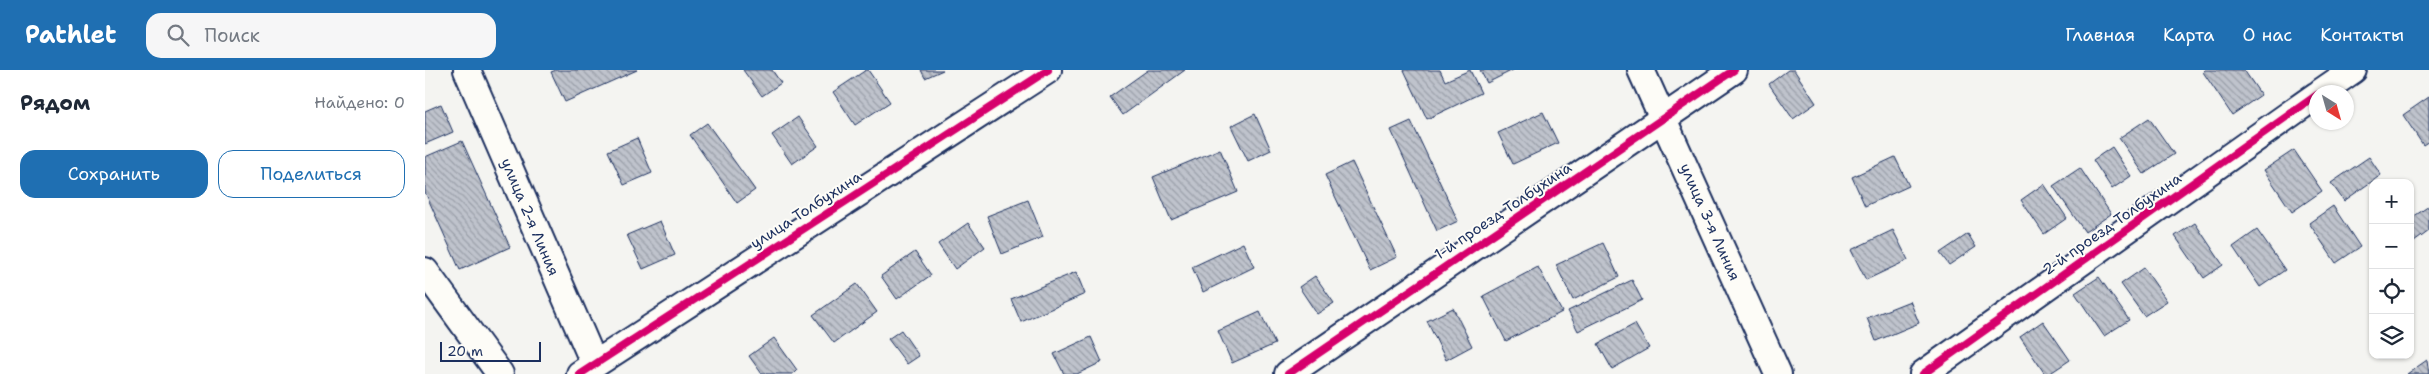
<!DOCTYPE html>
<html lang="ru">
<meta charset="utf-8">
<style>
body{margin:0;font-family:"Shantell Sans",sans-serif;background:#f6f6f7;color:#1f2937}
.controls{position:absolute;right:15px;bottom:15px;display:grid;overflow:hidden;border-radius:10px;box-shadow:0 1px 4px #0004}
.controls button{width:45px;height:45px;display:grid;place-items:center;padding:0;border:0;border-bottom:1px solid #e0e1e3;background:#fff;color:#1f2937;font:25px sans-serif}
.compass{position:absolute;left:1884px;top:15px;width:45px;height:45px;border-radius:50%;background:#fff;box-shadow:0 1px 4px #0004;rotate:143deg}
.scale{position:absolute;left:15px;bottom:12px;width:101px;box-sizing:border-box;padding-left:5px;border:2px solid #1b2f5e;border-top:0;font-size:14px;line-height:18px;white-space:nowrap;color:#1b2f5e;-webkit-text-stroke:4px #fdfcf7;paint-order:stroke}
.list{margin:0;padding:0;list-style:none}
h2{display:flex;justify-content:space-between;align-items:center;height:65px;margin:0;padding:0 20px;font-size:21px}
h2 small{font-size:16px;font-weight:400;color:#747a83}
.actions{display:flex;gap:10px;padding:15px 20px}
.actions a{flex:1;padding:11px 0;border:1px solid #1f6fb2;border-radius:15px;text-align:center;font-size:18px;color:#1f6fb2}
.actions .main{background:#1f6fb2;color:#fff}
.icon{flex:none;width:28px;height:28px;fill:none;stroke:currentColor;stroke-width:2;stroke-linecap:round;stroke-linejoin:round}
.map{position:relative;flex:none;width:2004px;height:304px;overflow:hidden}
header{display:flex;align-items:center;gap:30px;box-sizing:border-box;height:70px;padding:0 25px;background:#1f6fb2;color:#fff}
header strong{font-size:24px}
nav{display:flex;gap:28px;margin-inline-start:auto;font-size:18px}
.search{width:350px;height:45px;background:#f6f6f7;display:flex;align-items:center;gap:12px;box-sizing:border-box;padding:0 18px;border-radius:15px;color:#747a83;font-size:19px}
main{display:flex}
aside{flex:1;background:#fff}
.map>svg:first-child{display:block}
.building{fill:url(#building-back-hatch);stroke:#1b2f5e}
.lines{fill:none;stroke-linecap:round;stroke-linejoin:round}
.minor-casing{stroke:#1b2f5e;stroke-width:30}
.minor{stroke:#fdfcf7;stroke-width:26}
.cycleway-casing{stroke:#fdfcf7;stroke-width:11}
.cycleway{stroke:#d6006c;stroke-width:8}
.labels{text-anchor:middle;stroke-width:4;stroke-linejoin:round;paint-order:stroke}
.street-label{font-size:15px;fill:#1b2f5e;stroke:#fdfcf7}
</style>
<header>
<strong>Pathlet</strong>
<div class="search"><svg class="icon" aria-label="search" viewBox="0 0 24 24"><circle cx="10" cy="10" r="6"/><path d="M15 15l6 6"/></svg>Поиск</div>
<nav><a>Главная</a><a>Карта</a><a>О нас</a><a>Контакты</a></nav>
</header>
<main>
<aside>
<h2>Рядом<small>Найдено: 0</small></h2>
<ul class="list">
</ul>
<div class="actions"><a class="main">Сохранить</a><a>Поделиться</a></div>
</aside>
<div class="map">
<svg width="2004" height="304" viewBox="0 0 2004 304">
<defs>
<pattern id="building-back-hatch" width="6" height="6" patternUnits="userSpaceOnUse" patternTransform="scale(1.25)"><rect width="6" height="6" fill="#bfc3cc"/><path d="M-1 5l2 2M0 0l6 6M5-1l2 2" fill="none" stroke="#9a9fa9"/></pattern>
</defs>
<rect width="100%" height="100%" fill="#f4f4f1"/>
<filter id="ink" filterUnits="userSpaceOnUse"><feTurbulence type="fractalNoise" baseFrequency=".02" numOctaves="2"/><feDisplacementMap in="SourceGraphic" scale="10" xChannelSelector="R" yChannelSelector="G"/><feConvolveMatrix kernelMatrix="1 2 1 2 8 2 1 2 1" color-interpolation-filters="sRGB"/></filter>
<g filter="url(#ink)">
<!-- building -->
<path class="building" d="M 131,0 L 212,0 L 140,32 L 126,2 Z
M 318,0 L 347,0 L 356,13 L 337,26 Z
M 441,0 L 443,0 L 465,32 L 430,55 L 408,22 Z
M 496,0 L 518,0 L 500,8 Z
M 723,0 L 760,0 L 698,45 L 685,27 Z
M 979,0 L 1015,0 L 1020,11 L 1045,0 L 1056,23 L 1002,49 Z
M 1055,0 L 1088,0 L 1062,13 Z
M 1363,0 L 1369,0 L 1391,33 L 1368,49 L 1344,14 Z
M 1780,0 L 1819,0 L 1836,25 L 1807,45 L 1778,2 Z
M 2004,27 L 2004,71 L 1998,75 L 1978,45 Z
M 16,34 L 28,62 L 0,74 L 0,41 Z
M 1118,42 L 1133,73 L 1088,94 L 1073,63 Z
M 830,44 L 846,80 L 823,91 L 806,56 Z
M 373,47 L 393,76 L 367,94 L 347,65 Z
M 1724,48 L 1749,84 L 1719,104 L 1694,68 Z
M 986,51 L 1033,151 L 1012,161 L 966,60 Z
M 282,53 L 330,120 L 312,133 L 265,65 Z
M 212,68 L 227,103 L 199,115 L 183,81 Z
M 37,71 L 85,177 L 35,200 L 0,122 L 0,87 Z
M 1687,77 L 1706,106 L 1687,119 L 1668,90 Z
M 795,79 L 813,122 L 746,150 L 728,107 Z
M 1869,80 L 1897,121 L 1867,142 L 1839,100 Z
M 1470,87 L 1484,116 L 1440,136 L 1427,107 Z
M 1944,87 L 1956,105 L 1919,131 L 1906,113 Z
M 927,92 L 972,187 L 945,200 L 900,105 Z
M 1655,98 L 1686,144 L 1660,162 L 1628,116 Z
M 1619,114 L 1642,148 L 1619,164 L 1596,130 Z
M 603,130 L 618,167 L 577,184 L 562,146 Z
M 1908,136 L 1935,177 L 1911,193 L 1884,153 Z
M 2004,136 L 2004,161 L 1989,172 L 1985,167 L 1985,149 Z
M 235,151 L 250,185 L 218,199 L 202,165 Z
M 543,153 L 560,177 L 530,199 L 513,174 Z
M 1770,153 L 1798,195 L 1779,208 L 1750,166 Z
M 1468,160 L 1483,190 L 1441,210 L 1426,180 Z
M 1832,160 L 1860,200 L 1835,217 L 1808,177 Z
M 1543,164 L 1551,177 L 1524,195 L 1515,183 Z
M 818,173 L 829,197 L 778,222 L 767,197 Z
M 1178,173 L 1194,207 L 1148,230 L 1131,195 Z
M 490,182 L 506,205 L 472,229 L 456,206 Z
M 1113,197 L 1137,242 L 1081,271 L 1058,226 Z
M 1719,198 L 1742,231 L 1719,246 L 1696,214 Z
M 651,202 L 660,224 L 596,252 L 586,229 Z
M 890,206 L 909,233 L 892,244 L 874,217 Z
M 1674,207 L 1704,250 L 1679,266 L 1650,223 Z
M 1207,210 L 1217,230 L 1153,261 L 1143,241 Z
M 432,214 L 452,242 L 409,273 L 388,245 Z
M 1485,231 L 1494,253 L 1451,271 L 1442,248 Z
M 1028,238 L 1047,276 L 1021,290 L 1002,251 Z
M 835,242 L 850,274 L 807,293 L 793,261 Z
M 1618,251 L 1645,290 L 1624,304 L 1620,304 L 1595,267 Z
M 1210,254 L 1224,278 L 1187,299 L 1173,274 Z
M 476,260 L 494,286 L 482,294 L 463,269 Z
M 666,267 L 677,292 L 652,304 L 639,304 L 629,284 Z
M 349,268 L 372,300 L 368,304 L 337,304 L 324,286 Z
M 2002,290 L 2004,304 L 1982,304 Z"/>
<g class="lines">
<!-- minor casing -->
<g class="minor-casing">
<path id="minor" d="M 42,0 L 169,293
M 1216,0 L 1353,304
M 1896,22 L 1928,0
M 0,201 L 75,304
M 155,304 L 623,0
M 863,304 L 1309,0
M 1498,304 L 1892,25"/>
</g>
<!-- minor -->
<use href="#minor" class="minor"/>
<!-- cycleway casing -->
<g class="cycleway-casing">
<path id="cycleway" d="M 155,304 L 623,0
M 863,304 L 1309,0
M 1498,304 L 1892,25"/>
</g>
<!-- cycleway -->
<use href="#cycleway" class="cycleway"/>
</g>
</g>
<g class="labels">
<!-- street labels -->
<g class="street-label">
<text transform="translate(381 140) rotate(-33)" y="5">улица Толбухина</text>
<text transform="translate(1078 141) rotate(-34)" y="5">1-й проезд Толбухина</text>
<text transform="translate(105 147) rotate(67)" y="5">улица 2-я Линия</text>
<text transform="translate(1285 152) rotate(66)" y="5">улица 3-я Линия</text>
<text transform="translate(1687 154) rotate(-35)" y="5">2-й проезд Толбухина</text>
</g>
</g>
</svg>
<div class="controls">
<button>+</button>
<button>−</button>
<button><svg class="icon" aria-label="locate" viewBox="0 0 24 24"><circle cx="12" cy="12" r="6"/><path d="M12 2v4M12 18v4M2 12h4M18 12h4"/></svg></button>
<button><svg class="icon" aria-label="layers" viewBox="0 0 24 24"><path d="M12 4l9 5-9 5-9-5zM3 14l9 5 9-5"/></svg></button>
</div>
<svg class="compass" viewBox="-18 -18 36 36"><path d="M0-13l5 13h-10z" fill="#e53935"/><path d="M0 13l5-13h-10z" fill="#747a83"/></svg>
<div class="scale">20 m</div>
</div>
</main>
